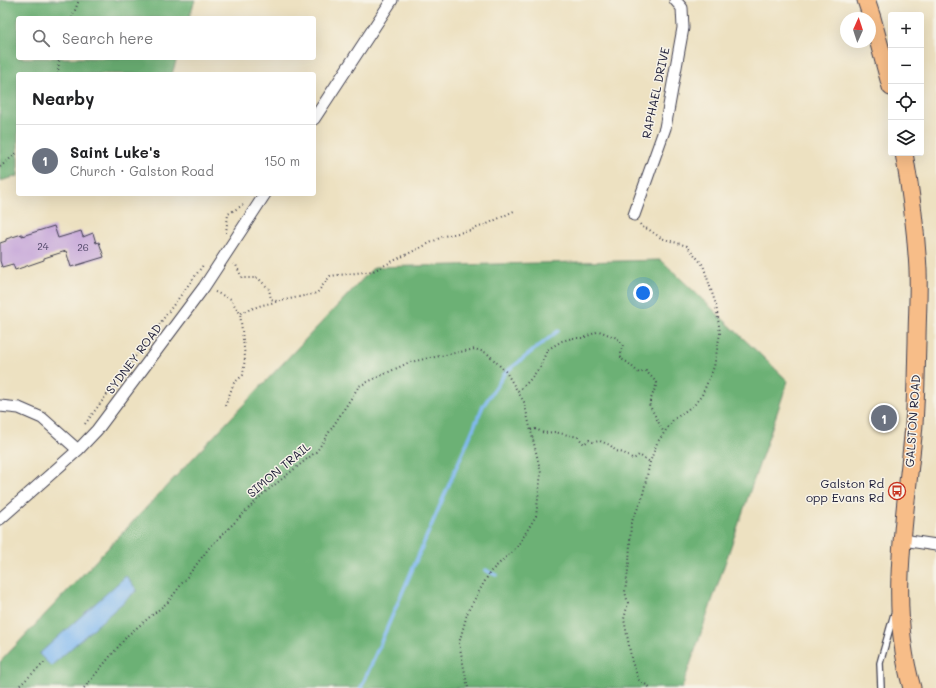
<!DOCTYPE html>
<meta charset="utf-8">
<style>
body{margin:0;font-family:Mali,sans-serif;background:#f2f2f2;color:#202124}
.controls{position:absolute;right:12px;top:12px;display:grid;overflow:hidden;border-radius:4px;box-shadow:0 4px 16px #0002}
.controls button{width:36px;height:36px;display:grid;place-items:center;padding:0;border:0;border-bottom:1px solid #e0e0e0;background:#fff;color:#202124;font:20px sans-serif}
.compass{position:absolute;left:840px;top:12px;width:36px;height:36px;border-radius:50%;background:#fff;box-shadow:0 4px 16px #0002;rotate:3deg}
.you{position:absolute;left:643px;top:293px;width:14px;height:14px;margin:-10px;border:3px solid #fff;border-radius:50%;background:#1a73e8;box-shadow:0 0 0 6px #1a73e833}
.badge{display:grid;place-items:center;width:26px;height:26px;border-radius:50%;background:#c8321e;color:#fff;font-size:13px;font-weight:700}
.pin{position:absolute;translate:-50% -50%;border:2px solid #fff;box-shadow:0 1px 4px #0006}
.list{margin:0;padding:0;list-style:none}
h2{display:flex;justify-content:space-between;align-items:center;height:52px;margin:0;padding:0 16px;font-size:17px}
h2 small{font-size:13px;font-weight:400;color:#757577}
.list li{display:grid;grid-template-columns:26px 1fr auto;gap:12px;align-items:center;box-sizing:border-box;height:72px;padding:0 16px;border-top:1px solid #e0e0e0}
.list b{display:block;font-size:15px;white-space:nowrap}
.list p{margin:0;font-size:13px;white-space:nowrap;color:#757577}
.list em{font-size:13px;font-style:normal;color:#757577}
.icon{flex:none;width:22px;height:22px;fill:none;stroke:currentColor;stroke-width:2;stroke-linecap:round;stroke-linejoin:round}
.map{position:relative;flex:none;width:936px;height:688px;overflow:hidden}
.search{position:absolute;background:#fff;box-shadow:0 4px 16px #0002;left:16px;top:16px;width:300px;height:44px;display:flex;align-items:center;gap:10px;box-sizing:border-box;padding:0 14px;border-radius:4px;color:#757577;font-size:15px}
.panel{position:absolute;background:#fff;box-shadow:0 4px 16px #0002;left:16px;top:72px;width:300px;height:124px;border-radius:4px}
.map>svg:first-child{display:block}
.forest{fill:#6cb175;stroke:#476a58}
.water{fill:#81b9f1;stroke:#526e96}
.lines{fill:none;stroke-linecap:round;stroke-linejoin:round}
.stream{stroke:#81b9f1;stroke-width:3.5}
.building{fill:#c3a2d8}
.service-casing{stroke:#403f4f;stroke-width:8}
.minor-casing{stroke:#403f4f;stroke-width:13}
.primary-casing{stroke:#403f4f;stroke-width:19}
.path{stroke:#403f4f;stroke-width:2;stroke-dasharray:1 3;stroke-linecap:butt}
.service{stroke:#fff;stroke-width:5.5}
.minor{stroke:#fff;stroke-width:11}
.primary{stroke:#f7bd88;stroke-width:17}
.labels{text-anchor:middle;stroke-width:3;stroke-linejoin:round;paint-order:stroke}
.number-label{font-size:10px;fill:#4a4262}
.street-label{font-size:12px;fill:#22223b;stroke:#f7f3e8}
.poi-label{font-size:12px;fill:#22223b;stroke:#f7f3e8;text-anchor:end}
</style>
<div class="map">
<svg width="936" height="688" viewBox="0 0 936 688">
<rect width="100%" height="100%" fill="#f7f3e8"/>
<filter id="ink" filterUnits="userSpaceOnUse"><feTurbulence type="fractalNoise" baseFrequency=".025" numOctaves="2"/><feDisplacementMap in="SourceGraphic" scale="8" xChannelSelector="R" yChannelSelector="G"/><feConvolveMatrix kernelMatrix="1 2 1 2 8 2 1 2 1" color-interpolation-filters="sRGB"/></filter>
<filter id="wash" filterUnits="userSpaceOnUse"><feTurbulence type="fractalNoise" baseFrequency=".012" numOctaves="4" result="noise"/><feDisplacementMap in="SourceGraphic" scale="16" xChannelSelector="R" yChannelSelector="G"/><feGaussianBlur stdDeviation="0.9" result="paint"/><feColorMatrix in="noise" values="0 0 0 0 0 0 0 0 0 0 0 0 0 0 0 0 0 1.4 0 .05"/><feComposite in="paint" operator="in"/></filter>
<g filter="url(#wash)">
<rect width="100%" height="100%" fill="#ede1c1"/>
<!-- forest -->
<path class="forest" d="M 0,0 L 195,0 L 189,18 L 18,18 L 18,58 L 177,58 L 172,74 L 18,74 L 18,176 L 0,181 Z
M 661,260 L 788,381 L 682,688 L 0,688 L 0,662 L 374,267 Z"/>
<!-- water -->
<path class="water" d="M 126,576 L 137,590 L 51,666 L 39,654 Z"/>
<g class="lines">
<!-- stream -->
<path class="stream" d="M 486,570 L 489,572
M 491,573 L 496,575
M 361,688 L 483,406 L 506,372 L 558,331"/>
</g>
<g id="blocks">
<!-- building -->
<path class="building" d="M 54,226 L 58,238 L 81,231 L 83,237 L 93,233 L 96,243 L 99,242 L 104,257 L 71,267 L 66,251 L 44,258 L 44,260 L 15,270 L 13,264 L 2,267 L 0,261 L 0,243 L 6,241 L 6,239 L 22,234 L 22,236 Z"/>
</g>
</g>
<g filter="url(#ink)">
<use href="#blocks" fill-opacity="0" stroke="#403f4f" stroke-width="1"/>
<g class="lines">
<!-- service casing -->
<g class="service-casing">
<path id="service" d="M 881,688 L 880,663 L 894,614"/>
</g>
<!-- minor casing -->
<g class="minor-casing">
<path id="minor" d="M 314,119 L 392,0
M 634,215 L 665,128 L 683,28 L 682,8 L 675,0
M 0,406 L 19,408 L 42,418 L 78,450
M 0,519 L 78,450 L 97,430 L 204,287 L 265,194
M 903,540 L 936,545"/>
</g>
<!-- primary casing -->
<g class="primary-casing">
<path id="primary" d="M 866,0 L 872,18 L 891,87
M 904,153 C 911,192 916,231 918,270 C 919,294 917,318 917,342 C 916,374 916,405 913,436 C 905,519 888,606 912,688"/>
</g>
<!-- path -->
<path class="path" d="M 72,18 L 79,0
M 58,74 L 59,58
M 0,167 L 18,152
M 640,224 L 642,227 L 648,229 L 661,238 L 687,246 L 703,265 L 716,305 L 720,333 L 714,367 L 702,395 L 695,404 L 673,420 L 657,443 L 650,462 L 642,499 L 631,523 L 629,563 L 625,592 L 628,603 L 624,619 L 632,662 L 639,680 L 651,688
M 226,233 L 228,214 L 243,205
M 233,264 L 236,265 L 242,278 L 258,278 L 269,289 L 271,299 L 279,302
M 215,292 L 231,299 L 236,308 L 240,313
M 518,391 L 529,381 L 540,367 L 547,350 L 562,341 L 573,338 L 583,338 L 599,331 L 617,338 L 623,345 L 621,350 L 621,359 L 627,362 L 639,373 L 646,371 L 657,383 L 649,404 L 664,433
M 225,406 L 234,383 L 243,375 L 245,357 L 240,313 L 262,305 L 317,293 L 330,276 L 373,271 L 444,236 L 468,231 L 485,225 L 516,210
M 85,424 L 204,264
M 531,430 L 536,429 L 544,433 L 554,432 L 578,437 L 584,444 L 589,440 L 593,442 L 600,441 L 610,445 L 616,451 L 624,453 L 632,459 L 635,458 L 639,455 L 650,462
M 17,688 L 46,661
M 84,688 L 128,635 L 168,602 L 209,548 L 263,494 L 317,451 L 359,386 L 410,362 L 475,349 L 487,353 L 506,372 L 524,402 L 541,473 L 536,516 L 517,547 L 490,572 L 468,611 L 459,643 L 468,688"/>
<!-- service -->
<use href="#service" class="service"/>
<!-- minor -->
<use href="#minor" class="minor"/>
<!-- primary -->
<use href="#primary" class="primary"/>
</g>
</g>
<!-- icons -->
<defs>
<g id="bus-ring" transform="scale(0.9)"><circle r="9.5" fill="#f7f3e8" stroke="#c8321e" stroke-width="1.5"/><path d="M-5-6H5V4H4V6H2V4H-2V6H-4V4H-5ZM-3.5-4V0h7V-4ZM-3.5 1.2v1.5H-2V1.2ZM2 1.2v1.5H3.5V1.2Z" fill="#c8321e"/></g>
</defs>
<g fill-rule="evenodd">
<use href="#bus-ring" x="897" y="491"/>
</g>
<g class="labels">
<!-- number labels -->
<g class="number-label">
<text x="43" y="250">24</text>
<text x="83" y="251">26</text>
</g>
<!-- street labels -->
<g class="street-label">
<text transform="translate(656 93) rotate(-78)" y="4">RAPHAEL DRIVE</text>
<text transform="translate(134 359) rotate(-53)" y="4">SYDNEY ROAD</text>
<text transform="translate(913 421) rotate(-86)" y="4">GALSTON ROAD</text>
<text transform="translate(279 470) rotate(-40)" y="4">SIMON TRAIL</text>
</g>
<!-- poi labels -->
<g class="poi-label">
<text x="884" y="488">Galston Rd<tspan x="884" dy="14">opp Evans Rd</tspan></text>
</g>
</g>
</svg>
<div class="controls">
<button>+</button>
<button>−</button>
<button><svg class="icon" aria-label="locate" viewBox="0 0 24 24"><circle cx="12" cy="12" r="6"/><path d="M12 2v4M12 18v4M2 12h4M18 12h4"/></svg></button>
<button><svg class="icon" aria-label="layers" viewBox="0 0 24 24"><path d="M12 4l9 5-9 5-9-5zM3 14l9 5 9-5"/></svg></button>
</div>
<svg class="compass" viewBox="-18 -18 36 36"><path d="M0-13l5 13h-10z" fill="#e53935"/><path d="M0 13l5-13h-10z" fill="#757577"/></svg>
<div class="you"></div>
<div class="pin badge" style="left:884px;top:418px;background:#6b7280">1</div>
<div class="search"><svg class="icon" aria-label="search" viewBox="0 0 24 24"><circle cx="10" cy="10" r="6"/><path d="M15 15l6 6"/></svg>Search here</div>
<section class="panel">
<h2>Nearby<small></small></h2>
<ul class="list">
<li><span class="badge" style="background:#6b7280">1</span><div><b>Saint Luke's</b><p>Church · Galston Road</p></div><em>150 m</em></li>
</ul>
</section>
</div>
